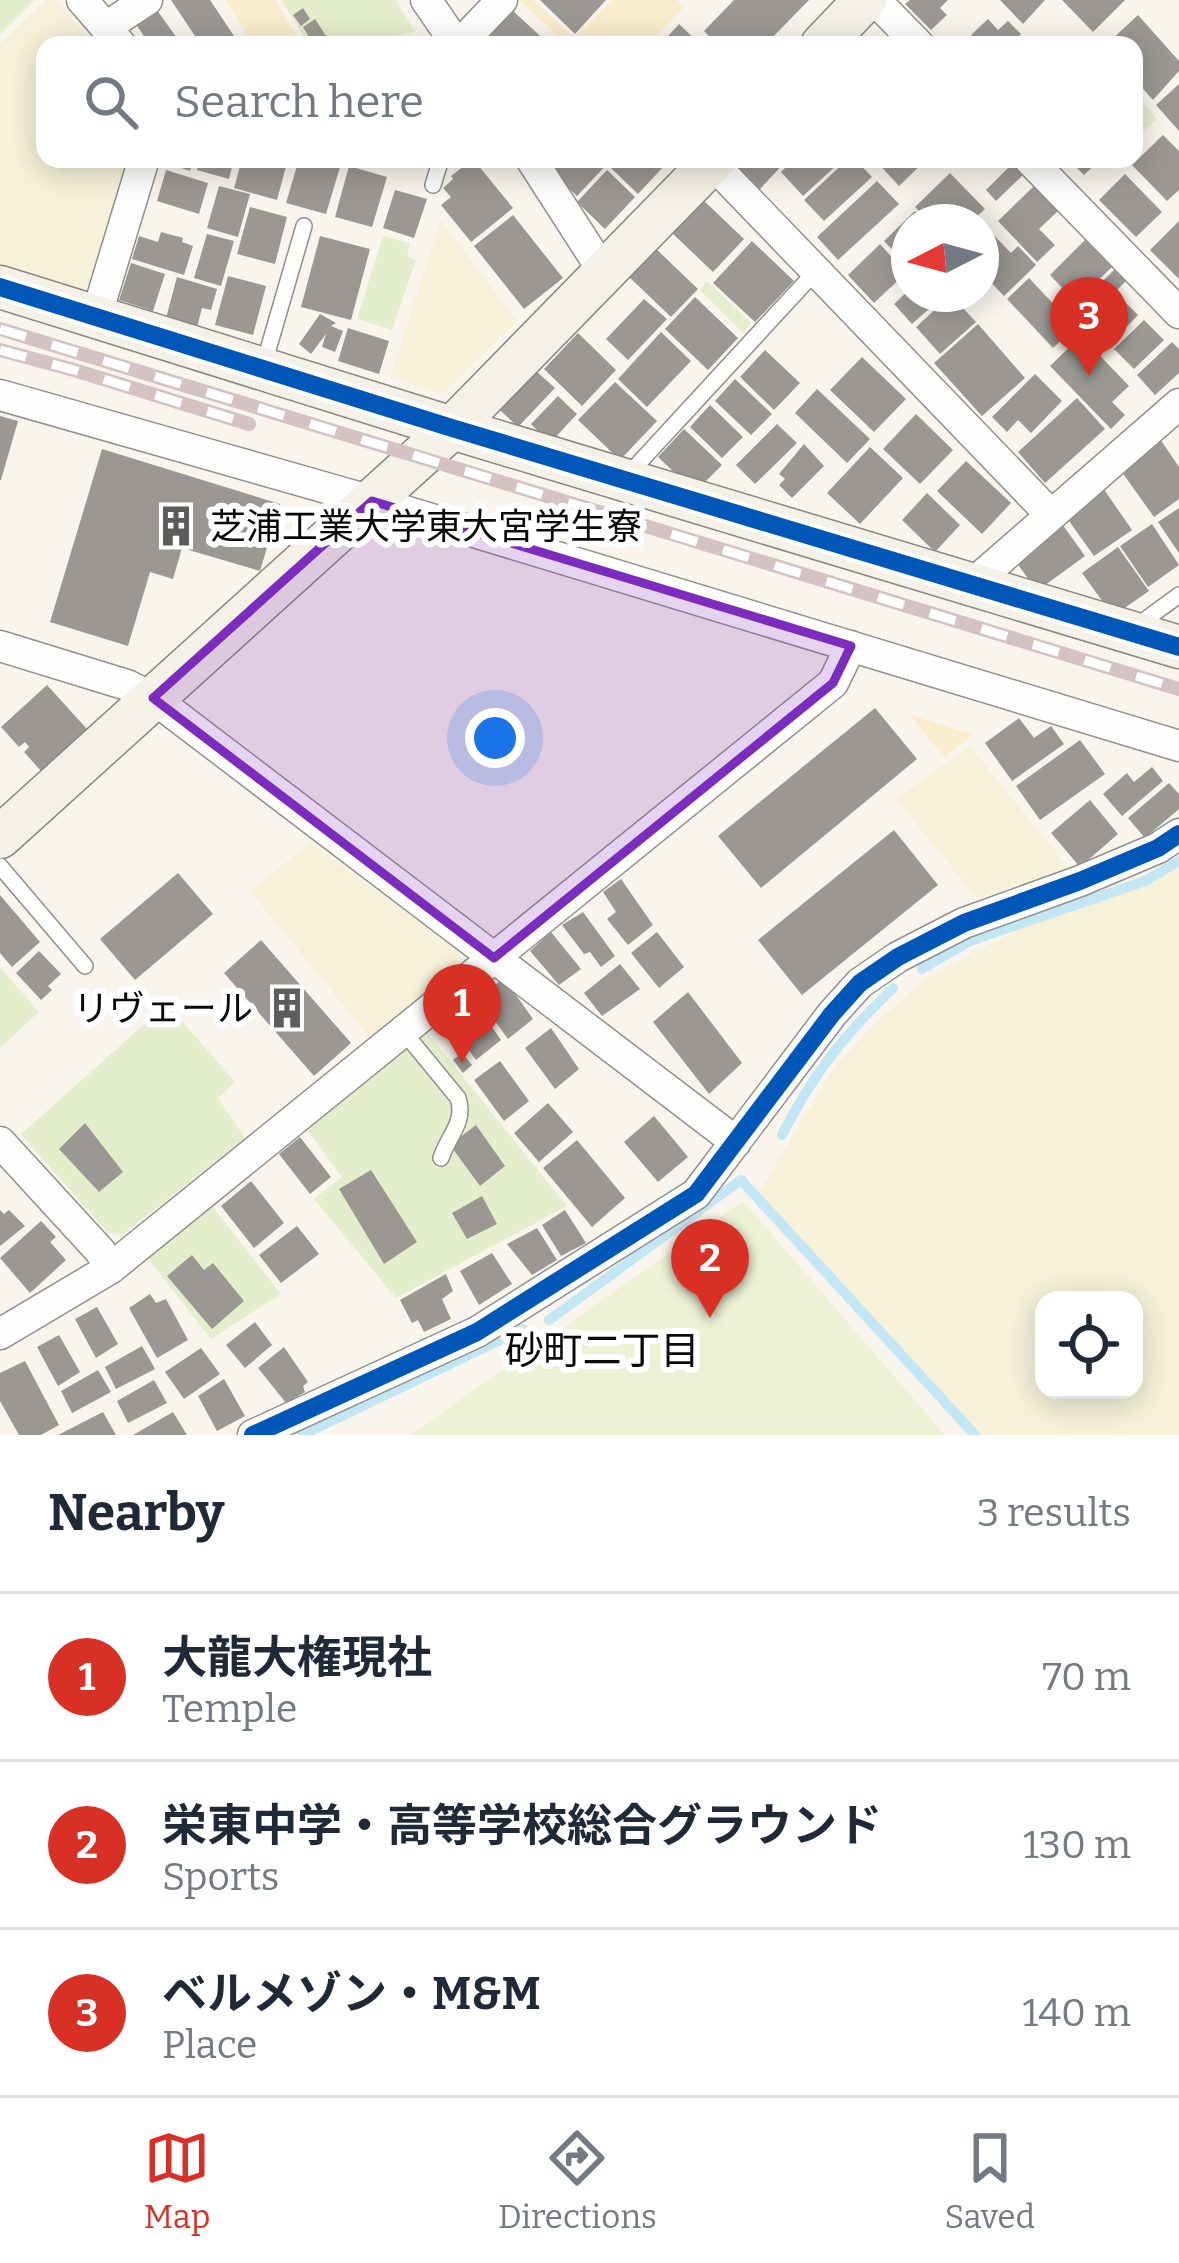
<!DOCTYPE html>
<meta charset="utf-8">
<style>
body{margin:0;font-family:Bitter,"Noto Sans JP",serif;background:#f6f6f7;color:#1f2937}
.controls{position:absolute;right:36px;bottom:36px;display:grid;overflow:hidden;border-radius:24px;box-shadow:0 6px 30px #0003}
.controls button{width:108px;height:108px;display:grid;place-items:center;padding:0;border:0;border-bottom:3px solid #e0e1e3;background:#fff;color:#1f2937;font:60px sans-serif}
.compass{position:absolute;left:891px;top:204px;width:108px;height:108px;border-radius:50%;background:#fff;box-shadow:0 6px 30px #0003;rotate:264deg}
.you{position:absolute;left:495px;top:738px;width:42px;height:42px;margin:-30px;border:9px solid #fff;border-radius:50%;background:#1a73e8;box-shadow:0 0 0 18px #1a73e833}
.badge{display:grid;place-items:center;width:78px;height:78px;border-radius:50%;background:#d93025;color:#fff;font-size:39px;font-weight:700}
.pin{position:absolute;translate:-50% -99px;filter:drop-shadow(0 3px 6px #0008)}
.pin::after{content:'';position:absolute;top:63px;width:42px;height:36px;background:inherit;clip-path:polygon(0 0,100% 0,50% 100%)}
.list{margin:0;padding:0;list-style:none}
h2{display:flex;justify-content:space-between;align-items:center;height:156px;margin:0;padding:0 48px;font-size:51px}
h2 small{font-size:39px;font-weight:400;color:#747a83}
.list li{display:grid;grid-template-columns:78px 1fr auto;gap:36px;align-items:center;box-sizing:border-box;height:168px;padding:0 48px;border-top:3px solid #e0e1e3}
.list b{display:block;font-size:45px;white-space:nowrap}
.list p{margin:0;font-size:39px;white-space:nowrap;color:#747a83}
.list em{font-size:39px;font-style:normal;color:#747a83}
.icon{flex:none;width:66px;height:66px;fill:none;stroke:currentColor;stroke-width:2;stroke-linecap:round;stroke-linejoin:round}
.map{position:relative;flex:none;width:1179px;height:1435px;overflow:hidden}
.search{position:absolute;background:#fff;box-shadow:0 6px 30px #0003;left:36px;right:36px;top:36px;height:132px;display:flex;align-items:center;gap:30px;box-sizing:border-box;padding:0 42px;border-radius:24px;color:#747a83;font-size:45px}
.sheet{height:660px;background:#fff}
nav{display:flex;justify-content:space-around;align-items:center;box-sizing:border-box;height:168px;border-top:3px solid #e0e1e3;background:#fff;font-size:33px;color:#747a83}
nav a{display:grid;justify-items:center;gap:6px}
nav .on{color:#d93025}
.map>svg:first-child{display:block}
.farmland{fill:#f6f1d8;fill-rule:evenodd}
.green{fill:#e4eecc}
.sand{fill:#faedcd}
.pitch{fill:#edf2d5}
.lines{fill:none;stroke-linecap:round;stroke-linejoin:round}
.stream{stroke:#c2e6f3;stroke-width:10}
.building{fill:#9b9893}
.lane-casing{stroke:#92908c;stroke-width:18}
.street-casing{stroke:#92908c;stroke-width:33}
.secondary-casing{stroke:#888682;stroke-width:45}
.lane{stroke:#fefefc;stroke-width:15}
.street{stroke:#fefefc;stroke-width:30}
.secondary{stroke:#f4f1e6;stroke-width:42}
.rail-casing{stroke:#d5c3c4;stroke-width:14}
.rail{stroke:#fff;stroke-width:9;stroke-dasharray:27;stroke-linecap:butt}
.cycleway-casing{stroke:#fff;stroke-width:26}
.cycleway{stroke:#0057b8;stroke-width:18}
.marked{fill:#7b2cbf;fill-opacity:0.2;stroke:#7b2cbf;stroke-width:9;stroke-linejoin:round}
.labels{text-anchor:middle;stroke-width:12;stroke-linejoin:round;paint-order:stroke}
.poi-label{font-size:36px;fill:#0a0a0a;stroke:#fff;text-anchor:start}
.neighbourhood-label{font-size:39px;fill:#0a0a0a;stroke:#fff}
</style>
<div class="map">
<svg width="1179" height="1435" viewBox="0 0 1179 1435">
<rect width="100%" height="100%" fill="#f9f5ec"/>
<!-- farmland -->
<path class="farmland" d="M 45,0 L 56,0 L 95,45 L 45,45 L 45,159 L 127,159 L 89,284 L 74,294 L 0,271 L 0,44 Z
M 441,220 L 517,321 L 442,394 L 390,377 Z
M 970,746 L 1068,867 L 977,899 L 896,799 Z
M 310,843 L 460,952 L 459,965 L 369,1037 L 250,891 Z
M 1179,863 L 1179,1435 L 968,1435 L 757,1196 L 834,1067 L 879,1020 L 929,976 L 1006,936 ZM 1044,1300 L 1134,1300 L 1134,1390 L 1044,1390 Z"/>
<!-- green -->
<path class="green" d="M 0,0 L 35,0 L 0,35 Z
M 281,0 L 396,0 L 415,32 L 352,45 L 309,45 Z
M 1134,91 L 1157,119 L 1134,140 Z
M 383,236 L 410,243 L 407,256 L 416,260 L 392,330 L 357,319 Z
M 707,281 L 751,323 L 743,333 L 700,290 Z
M 0,967 L 39,1012 L 0,1048 Z
M 167,1004 L 235,1082 L 218,1098 L 245,1138 L 122,1235 L 108,1233 L 21,1134 Z
M 427,1032 L 567,1206 L 396,1298 L 314,1199 L 342,1177 L 306,1128 Z
M 213,1207 L 281,1294 L 211,1339 L 146,1256 Z"/>
<!-- sand -->
<path class="sand" d="M 226,0 L 275,0 L 302,45 L 253,45 Z
M 519,0 L 533,0 L 574,37 L 612,0 L 677,0 L 684,7 L 647,45 L 568,45 Z
M 910,715 L 973,734 L 944,757 Z"/>
<!-- pitch -->
<path class="pitch" d="M 743,1201 L 945,1435 L 410,1435 Z"/>
<g class="lines">
<!-- stream -->
<path class="stream" d="M 922,969 L 970,941 L 1145,881 L 1179,861
M 782,1135 C 813,1074 844,1035 893,988
M 549,1320 L 741,1180 L 975,1435
M 302,1435 L 523,1329"/>
</g>
<!-- building -->
<path class="building" d="M 171,0 L 210,0 L 240,45 L 201,45 Z
M 540,0 L 606,0 L 575,34 Z
M 734,0 L 809,0 L 765,45 L 718,45 L 704,31 Z
M 910,0 L 948,0 L 940,8 L 947,15 L 931,30 L 905,4 Z
M 1000,0 L 1045,0 L 1023,24 Z
M 1062,0 L 1125,0 L 1093,32 Z
M 154,6 L 182,45 L 150,45 L 133,20 Z
M 303,8 L 310,19 L 301,26 L 293,15 Z
M 513,11 L 550,45 L 481,45 Z
M 1138,15 L 1179,61 L 1179,71 L 1153,100 L 1136,81 L 1138,77 L 1134,72 L 1134,45 L 1110,45 L 1108,43 Z
M 315,19 L 330,42 L 324,45 L 314,45 L 303,27 Z
M 988,19 L 998,30 L 1008,21 L 1021,34 L 1009,45 L 975,45 L 978,42 L 971,35 Z
M 679,24 L 701,45 L 660,45 Z
M 1179,84 L 1179,131 L 1156,105 Z
M 1163,135 L 1179,151 L 1179,190 L 1167,201 L 1132,165 Z
M 156,159 L 194,159 L 190,171 Z
M 200,159 L 234,159 L 229,179 L 197,170 Z
M 242,159 L 288,159 L 277,200 L 234,188 Z
M 299,159 L 314,159 L 340,167 L 326,214 L 286,203 Z
M 473,159 L 513,208 L 471,242 L 441,205 L 451,197 L 443,188 L 453,179 L 451,176 Z
M 562,159 L 612,159 L 577,196 L 550,171 Z
M 617,159 L 661,159 L 666,164 L 638,194 L 610,167 Z
M 739,159 L 788,159 L 760,189 L 734,164 Z
M 794,159 L 836,159 L 839,163 L 803,196 L 781,172 Z
M 848,159 L 855,159 L 872,177 L 824,221 L 804,200 Z
M 874,159 L 927,159 L 899,186 Z
M 1068,159 L 1101,159 L 1084,175 Z
M 1012,164 L 1023,175 L 996,201 L 986,190 Z
M 349,166 L 387,177 L 372,227 L 335,217 Z
M 166,170 L 208,183 L 199,214 L 157,201 Z
M 607,170 L 635,197 L 605,229 L 577,202 Z
M 950,173 L 985,209 L 971,222 L 930,222 L 915,207 Z
M 1125,174 L 1162,212 L 1136,237 L 1099,200 Z
M 877,181 L 899,204 L 838,260 L 817,237 Z
M 219,186 L 250,194 L 238,237 L 207,228 Z
M 1034,186 L 1058,211 L 1039,229 L 1055,245 L 1037,262 L 998,221 Z
M 395,190 L 427,199 L 414,238 L 383,228 Z
M 701,198 L 744,239 L 713,272 L 670,231 Z
M 250,207 L 287,217 L 275,264 L 237,254 Z
M 915,211 L 926,222 L 909,222 L 909,267 L 884,241 Z
M 513,215 L 563,278 L 524,309 L 474,246 Z
M 1179,221 L 1179,279 L 1150,250 Z
M 981,222 L 1011,253 L 1018,246 L 1036,265 L 1004,296 L 981,272 Z
M 161,232 L 183,238 L 182,242 L 193,246 L 184,275 L 132,259 L 139,236 L 158,242 Z
M 207,234 L 234,241 L 221,286 L 194,278 Z
M 320,236 L 370,249 L 351,320 L 301,307 Z
M 1085,240 L 1112,267 L 1093,285 L 1106,299 L 1082,323 L 1075,316 L 1082,309 L 1050,275 Z
M 752,241 L 794,281 L 755,322 L 713,283 Z
M 880,244 L 906,273 L 874,303 L 848,275 Z
M 653,246 L 698,289 L 671,317 L 626,274 Z
M 131,263 L 165,274 L 153,311 L 119,300 Z
M 1114,270 L 1126,281 L 1113,294 L 1102,282 Z
M 228,276 L 266,286 L 253,335 L 215,325 Z
M 177,277 L 217,289 L 211,310 L 202,308 L 197,327 L 166,318 Z
M 1029,278 L 1075,327 L 1053,348 L 1007,299 Z
M 909,290 L 909,294 L 946,294 L 912,324 L 894,304 Z
M 951,295 L 976,322 L 940,354 L 916,327 Z
M 1118,295 L 1138,315 L 1110,344 L 1089,324 Z
M 695,297 L 738,338 L 708,370 L 665,329 Z
M 644,299 L 667,319 L 628,360 L 606,339 Z
M 320,314 L 336,323 L 331,326 L 343,331 L 335,352 L 322,347 L 326,334 L 311,354 L 299,344 Z
M 1144,320 L 1164,340 L 1134,369 L 1114,349 Z
M 978,324 L 1025,378 L 982,416 L 934,363 Z
M 348,328 L 389,341 L 379,374 L 338,361 Z
M 661,332 L 691,361 L 647,407 L 618,379 Z
M 578,333 L 616,370 L 582,406 L 544,369 Z
M 1081,336 L 1129,386 L 1112,402 L 1125,415 L 1111,429 L 1050,366 Z
M 1172,342 L 1179,349 L 1179,373 L 1155,395 L 1137,375 Z
M 765,350 L 800,383 L 774,410 L 740,377 Z
M 862,357 L 906,399 L 874,432 L 830,390 Z
M 536,371 L 555,388 L 518,427 L 500,410 Z
M 1035,374 L 1062,401 L 1031,433 L 1018,420 L 1007,432 L 992,417 Z
M 735,379 L 772,414 L 751,435 L 715,401 Z
M 615,382 L 657,421 L 620,460 L 578,420 Z
M 817,389 L 870,439 L 847,463 L 795,413 Z
M 558,396 L 577,414 L 550,443 L 531,424 Z
M 1077,398 L 1105,429 L 1045,483 L 1018,452 Z
M 710,405 L 743,437 L 722,458 L 690,427 Z
M 916,414 L 953,450 L 920,484 L 883,449 Z
M 0,416 L 18,421 L 1,480 L 0,480 Z
M 777,424 L 797,443 L 755,484 L 736,465 Z
M 684,429 L 722,465 L 695,492 L 658,457 Z
M 1160,439 L 1179,467 L 1179,499 L 1154,517 L 1119,468 Z
M 804,444 L 824,466 L 792,498 L 779,485 L 785,479 L 779,474 Z
M 870,447 L 903,478 L 860,524 L 827,493 Z
M 102,449 L 280,504 L 260,571 L 182,548 L 173,579 L 150,572 L 128,646 L 50,622 Z
M 966,461 L 1011,503 L 982,534 L 937,491 Z
M 1103,488 L 1132,530 L 1094,556 L 1064,514 Z
M 927,493 L 960,525 L 935,552 L 902,520 Z
M 1179,508 L 1179,553 L 1158,522 Z
M 1062,524 L 1085,556 L 1037,591 L 1014,559 Z
M 1152,524 L 1179,565 L 1148,587 L 1120,546 Z
M 1118,547 L 1149,591 L 1113,616 L 1082,573 Z
M 47,685 L 87,729 L 41,771 L 24,752 L 29,747 L 25,742 L 19,747 L 1,727 Z
M 875,708 L 917,759 L 761,888 L 718,836 Z
M 1019,718 L 1034,738 L 1051,726 L 1064,744 L 1012,781 L 985,743 Z
M 1080,740 L 1105,774 L 1040,820 L 1016,786 Z
M 1152,767 L 1163,781 L 1122,816 L 1103,794 L 1127,773 L 1134,782 Z
M 1169,783 L 1179,794 L 1179,809 L 1145,838 L 1128,818 Z
M 1090,800 L 1118,834 L 1080,867 L 1051,833 Z
M 894,830 L 938,885 L 802,995 L 758,940 Z
M 178,873 L 213,914 L 135,980 L 100,939 Z
M 621,879 L 653,925 L 628,945 L 607,919 L 616,912 L 603,892 Z
M 0,895 L 40,942 L 12,967 L 0,953 Z
M 583,912 L 615,956 L 601,967 L 590,952 L 584,954 L 562,925 Z
M 551,932 L 581,969 L 559,985 L 530,951 Z
M 657,932 L 684,967 L 659,988 L 631,953 Z
M 261,940 L 351,1043 L 314,1076 L 224,973 Z
M 39,951 L 61,974 L 48,986 L 52,990 L 41,1000 L 16,973 Z
M 620,964 L 640,989 L 602,1016 L 584,993 Z
M 504,978 L 533,1019 L 508,1039 L 478,998 Z
M 688,992 L 742,1063 L 709,1094 L 653,1022 Z
M 462,1009 L 473,1022 L 483,1014 L 501,1040 L 476,1060 L 446,1019 Z
M 551,1028 L 579,1069 L 555,1089 L 525,1048 Z
M 462,1053 L 472,1065 L 463,1073 L 453,1060 Z
M 500,1061 L 529,1101 L 504,1121 L 474,1080 Z
M 548,1103 L 573,1132 L 539,1162 L 514,1133 Z
M 654,1116 L 688,1157 L 658,1182 L 624,1142 Z
M 85,1123 L 123,1172 L 99,1192 L 59,1149 Z
M 476,1125 L 505,1166 L 480,1186 L 450,1145 Z
M 300,1137 L 331,1177 L 310,1194 L 279,1154 Z
M 577,1140 L 625,1198 L 592,1227 L 543,1168 Z
M 371,1170 L 417,1242 L 384,1264 L 339,1189 Z
M 251,1181 L 284,1223 L 254,1248 L 221,1206 Z
M 482,1196 L 497,1224 L 467,1239 L 452,1213 Z
M 0,1210 L 4,1214 L 9,1210 L 25,1226 L 0,1246 Z
M 565,1210 L 586,1243 L 561,1256 L 542,1225 Z
M 41,1221 L 56,1237 L 50,1242 L 66,1260 L 30,1293 L 0,1258 Z
M 297,1226 L 319,1254 L 281,1283 L 259,1255 Z
M 537,1228 L 557,1260 L 532,1275 L 507,1244 Z
M 492,1253 L 512,1284 L 479,1305 L 460,1271 Z
M 192,1255 L 204,1270 L 213,1263 L 244,1301 L 212,1329 L 167,1276 Z
M 446,1274 L 453,1291 L 442,1299 L 451,1319 L 424,1332 L 418,1320 L 412,1323 L 400,1300 Z
M 150,1294 L 156,1303 L 166,1299 L 188,1340 L 157,1358 L 129,1308 Z
M 97,1307 L 118,1344 L 96,1358 L 75,1319 Z
M 255,1322 L 272,1345 L 245,1368 L 226,1345 Z
M 59,1335 L 80,1372 L 58,1386 L 37,1347 Z
M 142,1346 L 155,1369 L 116,1389 L 105,1367 Z
M 284,1347 L 308,1382 L 303,1386 L 305,1392 L 286,1403 L 258,1368 Z
M 201,1348 L 220,1374 L 184,1399 L 165,1372 Z
M 25,1361 L 59,1425 L 41,1435 L 19,1435 L 0,1401 L 0,1373 Z
M 98,1370 L 111,1392 L 72,1413 L 61,1391 Z
M 224,1379 L 245,1416 L 217,1431 L 198,1396 Z
M 154,1380 L 167,1403 L 128,1423 L 117,1401 Z
M 103,1412 L 116,1435 L 58,1435 Z
M 173,1412 L 187,1435 L 133,1435 Z"/>
<g class="lines">
<!-- lane casing -->
<g class="lane-casing">
<path id="lane" d="M 433,185 L 441,159
M 263,367 L 304,226
M 625,478 L 816,271
M 1134,628 L 1179,595
M 0,866 L 85,966
M 403,1031 L 458,1098 C 466,1122 448,1136 441,1158"/>
</g>
<!-- street casing -->
<g class="street-casing">
<path id="street" d="M 82,0 L 121,45
M 426,0 L 457,45
M 875,0 L 919,45
M 106,27 L 147,0
M 459,45 L 502,0
M 531,159 L 605,274
M 1029,159 L 1179,313
M 712,163 L 1051,515
M 96,317 L 144,159
M 0,395 L 372,501 L 1179,746
M 970,586 L 1179,404
M 0,646 L 127,685 L 153,698 L 736,1142
M 0,1142 L 100,1251 L 111,1268
M 0,1334 L 111,1268 L 833,683 L 851,646
M 253,1435 L 477,1332 L 696,1194 L 832,1014 L 860,983 L 898,957 L 964,923 L 1080,881 L 1158,848 L 1179,834"/>
</g>
<!-- secondary casing -->
<g class="secondary-casing">
<path id="secondary" d="M 822,45 L 865,0
M 0,287 L 452,428 L 1179,647
M 0,837 L 452,428 L 715,159"/>
</g>
<!-- lane -->
<use href="#lane" class="lane"/>
<!-- street -->
<use href="#street" class="street"/>
<!-- secondary -->
<use href="#secondary" class="secondary"/>
<!-- rail casing -->
<g class="rail-casing">
<path id="rail" d="M 0,329 L 1179,689
M 0,350 L 74,370 L 249,424"/>
</g>
<!-- rail -->
<use href="#rail" class="rail"/>
<!-- cycleway casing -->
<g class="cycleway-casing">
<path id="cycleway" d="M 0,287 L 452,428 L 1179,647
M 253,1435 L 477,1332 L 696,1194 L 832,1014 L 860,983 L 898,957 L 964,923 L 1080,881 L 1158,848 L 1179,834"/>
</g>
<!-- cycleway -->
<use href="#cycleway" class="cycleway"/>
</g>
<!-- marked area -->
<path class="marked" d="M 372,501 L 851,646 L 833,683 L 494,958 L 153,698 Z"/>
<!-- icons -->
<defs>
<g id="building-bare" transform="scale(3.24)"><path d="M-4-6H4V6H1V3H-1V6H-4ZM-2.5-4.3h1.7v1.8h-1.7ZM.8-4.3h1.7v1.8H.8ZM-2.5-1h1.7V.8h-1.7ZM.8-1h1.7V.8H.8Z" fill="#5e5c59" stroke="#fff" stroke-width="2.5" paint-order="stroke"/></g>
</defs>
<g fill-rule="evenodd">
<use href="#building-bare" x="176" y="526"/>
<use href="#building-bare" x="287" y="1008"/>
</g>
<g class="labels">
<!-- poi labels -->
<g class="poi-label">
<text x="210" y="539">芝浦工業大学東大宮学生寮</text>
<text x="253" y="1021" text-anchor="end">リヴェール</text>
</g>
<!-- neighbourhood labels -->
<g class="neighbourhood-label">
<text x="602" y="1364">砂町二丁目</text>
</g>
</g>
</svg>
<div class="controls">
<button><svg class="icon" aria-label="locate" viewBox="0 0 24 24"><circle cx="12" cy="12" r="6"/><path d="M12 2v4M12 18v4M2 12h4M18 12h4"/></svg></button>
</div>
<svg class="compass" viewBox="-18 -18 36 36"><path d="M0-13l5 13h-10z" fill="#e53935"/><path d="M0 13l5-13h-10z" fill="#747a83"/></svg>
<div class="you"></div>
<div class="pin badge" style="left:462px;top:1063px">1</div>
<div class="pin badge" style="left:710px;top:1318px">2</div>
<div class="pin badge" style="left:1089px;top:376px">3</div>
<div class="search"><svg class="icon" aria-label="search" viewBox="0 0 24 24"><circle cx="10" cy="10" r="6"/><path d="M15 15l6 6"/></svg>Search here</div>
</div>
<section class="sheet">
<h2>Nearby<small>3 results</small></h2>
<ul class="list">
<li><span class="badge">1</span><div><b>大龍大権現社</b><p>Temple</p></div><em>70 m</em></li>
<li><span class="badge">2</span><div><b>栄東中学・高等学校総合グラウンド</b><p>Sports</p></div><em>130 m</em></li>
<li><span class="badge">3</span><div><b>ベルメゾン・M&amp;M</b><p>Place</p></div><em>140 m</em></li>
</ul>
</section>
<nav>
<a class="on"><svg class="icon" aria-label="map" viewBox="0 0 24 24"><path d="M3 6l6-2 6 2 6-2v14l-6 2-6-2-6 2zM9 4v14M15 6v14"/></svg>Map</a>
<a><svg class="icon" aria-label="directions" viewBox="0 0 24 24"><path d="M12 3l9 9-9 9-9-9zM9 14v-3h6M13 9l2 2-2 2"/></svg>Directions</a>
<a><svg class="icon" aria-label="saved" viewBox="0 0 24 24"><path d="M7 4h10v16l-5-4-5 4z"/></svg>Saved</a>
</nav>
